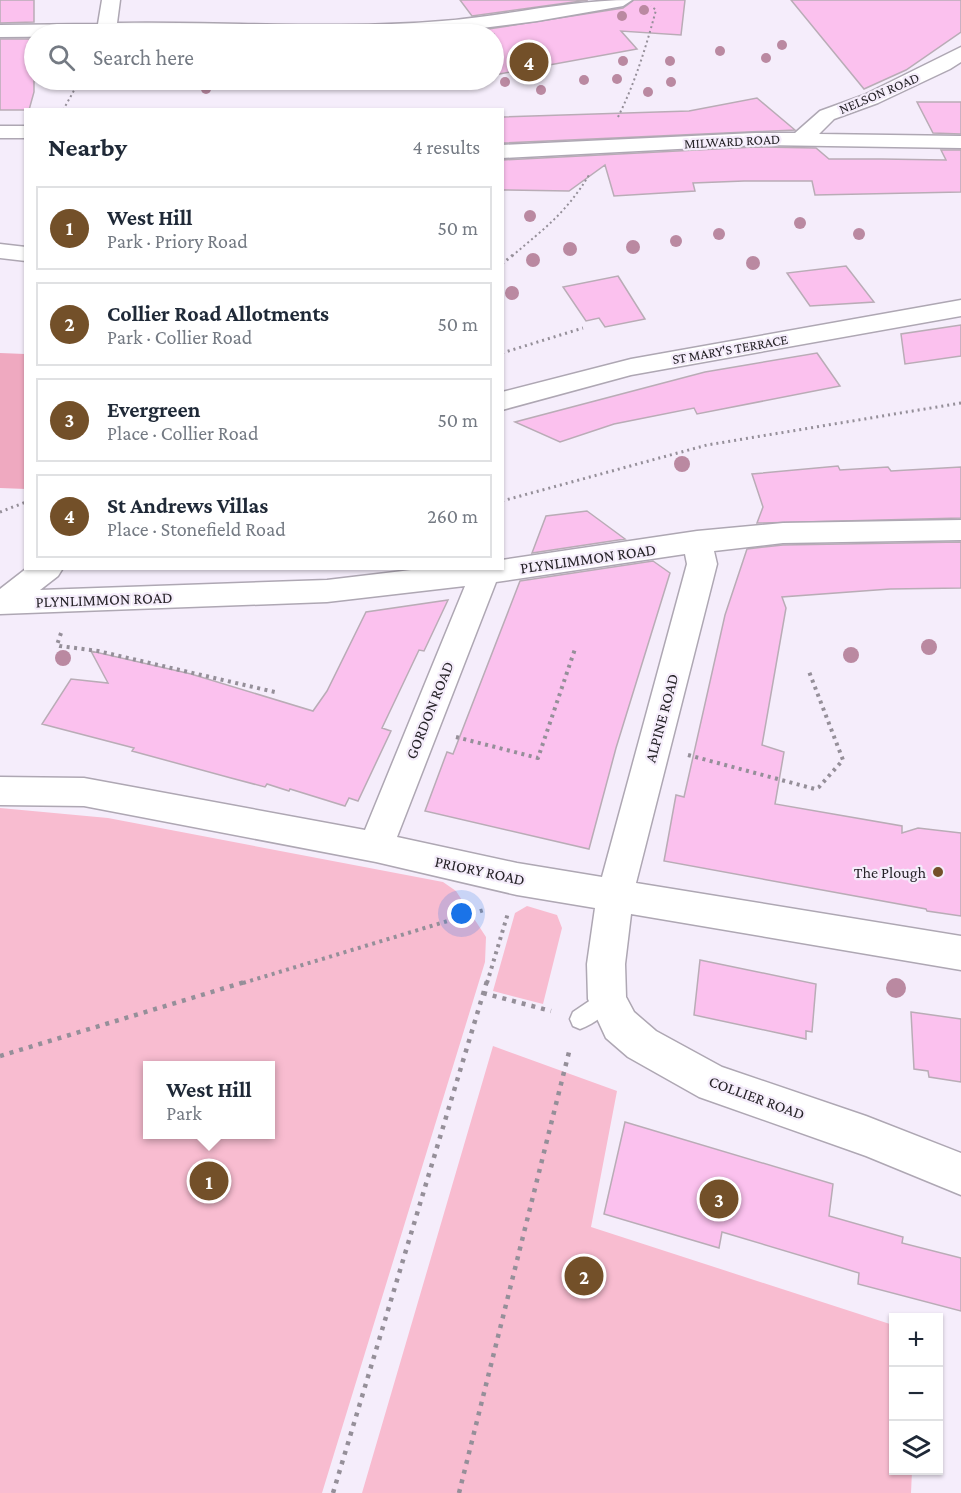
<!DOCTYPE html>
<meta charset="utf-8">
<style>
body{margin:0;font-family:"Crimson Pro",serif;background:#f2f2f3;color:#1f2937}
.controls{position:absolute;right:18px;bottom:18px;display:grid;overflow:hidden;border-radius:0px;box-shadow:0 2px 4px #0004}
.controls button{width:54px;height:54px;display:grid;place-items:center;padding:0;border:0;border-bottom:2px solid #e0e1e3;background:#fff;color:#1f2937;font:30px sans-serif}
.you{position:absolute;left:462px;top:914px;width:21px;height:21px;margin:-15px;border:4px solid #fff;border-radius:50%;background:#1a73e8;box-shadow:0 0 0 9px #1a73e833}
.badge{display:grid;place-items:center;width:39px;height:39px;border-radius:50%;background:#735029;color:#fff;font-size:20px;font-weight:700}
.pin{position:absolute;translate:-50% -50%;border:3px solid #fff;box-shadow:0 2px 6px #0006}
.popup{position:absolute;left:143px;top:1061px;width:132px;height:78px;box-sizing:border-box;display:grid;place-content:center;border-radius:0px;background:#fff;filter:drop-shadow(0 2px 4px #0005);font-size:20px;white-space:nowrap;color:#747a83}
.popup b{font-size:22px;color:#1f2937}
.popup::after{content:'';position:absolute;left:50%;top:100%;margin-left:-12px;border:12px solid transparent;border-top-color:#fff}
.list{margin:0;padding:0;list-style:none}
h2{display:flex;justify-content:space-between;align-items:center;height:78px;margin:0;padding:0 24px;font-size:26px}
h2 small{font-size:20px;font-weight:400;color:#747a83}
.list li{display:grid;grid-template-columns:39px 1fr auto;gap:18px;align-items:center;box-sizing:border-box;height:84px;margin:0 12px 12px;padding:0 12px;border:2px solid #e0e1e3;border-radius:0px}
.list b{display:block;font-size:22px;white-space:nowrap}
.list p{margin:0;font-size:20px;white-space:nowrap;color:#747a83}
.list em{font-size:20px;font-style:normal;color:#747a83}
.icon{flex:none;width:33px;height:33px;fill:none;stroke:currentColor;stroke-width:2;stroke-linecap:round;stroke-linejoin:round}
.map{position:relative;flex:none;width:961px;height:1493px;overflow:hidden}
.search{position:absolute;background:#fff;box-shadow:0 2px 4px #0004;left:24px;top:24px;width:480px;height:66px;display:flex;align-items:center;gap:15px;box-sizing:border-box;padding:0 21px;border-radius:33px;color:#747a83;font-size:22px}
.panel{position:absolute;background:#fff;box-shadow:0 2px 4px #0004;left:24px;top:108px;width:480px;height:462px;border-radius:0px}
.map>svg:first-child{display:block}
.green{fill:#f8bcd0;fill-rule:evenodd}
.forest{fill:#efa9c0}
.building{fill:#fbc1ee;stroke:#b9acb6;stroke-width:1.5}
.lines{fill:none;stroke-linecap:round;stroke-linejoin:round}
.service-casing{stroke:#aea7b3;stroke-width:3}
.minor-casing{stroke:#aea7b3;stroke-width:3}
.path-far3{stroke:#958f99;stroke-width:2;stroke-dasharray:2 3;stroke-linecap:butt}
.path-far2{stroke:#958f99;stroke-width:3;stroke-dasharray:2 4;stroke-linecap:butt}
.path-far1{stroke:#958f99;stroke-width:4;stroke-dasharray:3 4.5;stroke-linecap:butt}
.path{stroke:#958f99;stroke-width:4.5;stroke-dasharray:4 6;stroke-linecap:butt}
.service{fill:#fff;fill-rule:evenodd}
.minor{fill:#fff;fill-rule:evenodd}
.tree{fill:#ba89a1}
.poi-dot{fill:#735029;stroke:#f5edfb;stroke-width:2}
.labels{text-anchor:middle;stroke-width:4.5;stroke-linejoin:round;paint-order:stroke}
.far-street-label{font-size:14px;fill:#262328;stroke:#f5edfb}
.street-label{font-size:16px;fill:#262328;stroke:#f5edfb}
.poi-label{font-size:16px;fill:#262328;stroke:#f5edfb;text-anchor:end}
</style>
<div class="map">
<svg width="961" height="1493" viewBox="0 0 961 1493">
<rect width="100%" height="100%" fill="#f5edfb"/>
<!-- green -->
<path class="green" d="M 0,808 L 108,818 L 443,882 L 456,891 L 486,937 L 485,962 L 322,1493 L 0,1493 ZM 148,1066 L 270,1066 L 270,1134 L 148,1134 Z
M 527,906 L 557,915 L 562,928 L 543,1004 L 493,991 L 515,913 Z
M 493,1046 L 617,1091 L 591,1227 L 893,1325 L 894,1470 L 912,1471 L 911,1493 L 362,1493 Z"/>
<!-- forest -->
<path class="forest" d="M 0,353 L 25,354 L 26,489 L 0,488 Z"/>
<!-- building -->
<path class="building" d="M 0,0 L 34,0 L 34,22 L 0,23 Z
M 460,0 L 588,0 L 472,16 Z
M 634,0 L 685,0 L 681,35 L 621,31 L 637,49 L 494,75 L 494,34 L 485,34 L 482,30 L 623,8 Z
M 791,0 L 961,0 L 961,32 L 906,70 L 864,89 Z
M 0,39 L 34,39 L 34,92 L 29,110 L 0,110 Z
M 757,98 L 795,130 L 502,143 L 502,117 L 689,111 Z
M 917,102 L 961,102 L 961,134 L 933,133 Z
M 755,147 L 816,148 L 829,159 L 881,159 L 946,160 L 941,150 L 961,150 L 961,192 L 815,195 L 812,181 L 744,181 L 693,183 L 695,191 L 614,196 L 605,165 L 569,191 L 502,190 L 502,160 Z
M 846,266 L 874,302 L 810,306 L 787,273 Z
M 618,276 L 645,319 L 605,327 L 599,318 L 586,321 L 563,287 Z
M 961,325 L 961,356 L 905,364 L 901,334 Z
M 817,353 L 840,386 L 697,414 L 694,408 L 614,424 L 560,442 L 515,422 L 705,372 Z
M 838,466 L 840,470 L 888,467 L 891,471 L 961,467 L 961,518 L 757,523 L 763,507 L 752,474 Z
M 587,511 L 625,539 L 532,553 L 546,516 Z
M 961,542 L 961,588 L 890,589 L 782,597 L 786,608 L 762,745 L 784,752 L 775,804 L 902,826 L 902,833 L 918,828 L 961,833 L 961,916 L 927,911 L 926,909 L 664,861 L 676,795 L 684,797 L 725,615 L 747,549 L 783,545 Z
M 653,561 L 670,573 L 616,748 L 589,849 L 425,811 L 447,752 L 453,754 L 520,581 Z
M 448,600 L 424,651 L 419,650 L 382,728 L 391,731 L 358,801 L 349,798 L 345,806 L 290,789 L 289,791 L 267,784 L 265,787 L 231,778 L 132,751 L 134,748 L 42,724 L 71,679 L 108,683 L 91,651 L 191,674 L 313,711 L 327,691 L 366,612 Z
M 700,960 L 816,984 L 812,1032 L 806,1031 L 806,1039 L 694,1015 Z
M 911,1012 L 961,1019 L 961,1082 L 929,1077 L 928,1071 L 914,1069 Z
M 625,1122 L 833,1184 L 829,1216 L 903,1237 L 902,1243 L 961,1258 L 961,1311 L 858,1284 L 859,1273 L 722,1232 L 719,1248 L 604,1214 Z"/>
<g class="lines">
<!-- service casing -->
<g class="service-casing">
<path id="service" d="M 607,989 L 614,992 L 617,999 C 612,1012 593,1024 580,1029 L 573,1026 L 570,1019 L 573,1012 Z"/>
</g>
<!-- minor casing -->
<g class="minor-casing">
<path id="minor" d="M 102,0 L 120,0 L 117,23 C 225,21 334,30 442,21 C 506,16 568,0 632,0 L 623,6 L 537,21 L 442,33 L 0,37 L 0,25 L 98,24 Z
M 961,47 L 961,62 L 950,69 L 878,103 L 834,119 L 819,134 L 961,136 L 961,148 L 755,145 L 502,158 L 502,145 L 755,133 L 795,133 L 820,111 L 864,95 Z
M 0,126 L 26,126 L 26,138 L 0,138 Z
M 0,244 L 26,247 L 26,261 L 0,258 Z
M 961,300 L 961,316 L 631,375 L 502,410 L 502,392 L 631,359 Z
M 961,520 L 961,540 L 783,543 L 714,551 L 717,564 L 636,883 L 961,936 L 961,970 L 631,914 L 625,964 L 626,997 L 634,1012 L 656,1031 L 722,1067 L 866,1116 L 961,1153 L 961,1195 L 866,1156 L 699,1097 L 628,1057 L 606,1038 L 588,999 L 587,964 L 595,908 L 517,895 L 376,862 L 84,806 L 0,805 L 0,777 L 84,778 L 365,830 L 465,586 L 327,602 L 0,614 L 0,589 L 27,568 L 63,568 L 58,576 L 40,590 L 327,580 L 428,568 L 502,568 L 502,560 L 697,531 L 783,523 ZM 685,554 L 687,564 L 602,877 L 517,863 L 397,837 L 496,582 Z"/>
</g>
<!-- path-far3 -->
<path class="path-far3" d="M 63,110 L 80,80
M 618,117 C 635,83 646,47 656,10 L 651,6
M 512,256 C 545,228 566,213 589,175"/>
<!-- path-far2 -->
<path class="path-far2" d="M 502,264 L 514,254
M 502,353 L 583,328
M 502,501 L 707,445 L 961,403
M 0,512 L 26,502"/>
<!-- path-far1 -->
<path class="path-far1" d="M 61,633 L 57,645 L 60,646 L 98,651 L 279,693
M 456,737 L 538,758 L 575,649
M 688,755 L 815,789 L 819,787 L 843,760 L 808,669
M 243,983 L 484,910
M 487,983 L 508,913"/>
<!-- path -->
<path class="path" d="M 483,993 L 551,1011
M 0,1056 L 248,981
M 333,1493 L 487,981
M 459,1493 L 570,1048"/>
<!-- service -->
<use href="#service" class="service"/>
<!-- minor -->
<use href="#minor" class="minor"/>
</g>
<!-- trees -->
<g class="tree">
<circle cx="644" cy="10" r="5"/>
<circle cx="622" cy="16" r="5"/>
<circle cx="782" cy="45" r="5"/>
<circle cx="720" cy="51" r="5"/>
<circle cx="766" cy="58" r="5"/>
<circle cx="623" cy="61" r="5"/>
<circle cx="670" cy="61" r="5"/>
<circle cx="617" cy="79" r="5"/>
<circle cx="584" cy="80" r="5"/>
<circle cx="505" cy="82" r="5"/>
<circle cx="671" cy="82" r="5"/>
<circle cx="206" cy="89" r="5"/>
<circle cx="541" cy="90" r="5"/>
<circle cx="648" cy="92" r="5"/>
<circle cx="530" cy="216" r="6"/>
<circle cx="800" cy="223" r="6"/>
<circle cx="719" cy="234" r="6"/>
<circle cx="859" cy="234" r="6"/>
<circle cx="676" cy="241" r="6"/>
<circle cx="633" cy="247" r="7"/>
<circle cx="570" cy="249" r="7"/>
<circle cx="533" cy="260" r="7"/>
<circle cx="753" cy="263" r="7"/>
<circle cx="512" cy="293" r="7"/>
<circle cx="682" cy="464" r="8"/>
<circle cx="929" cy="647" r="8"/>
<circle cx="851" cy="655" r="8"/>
<circle cx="63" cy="658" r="8"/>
<circle cx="896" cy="988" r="10"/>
</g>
<!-- markers -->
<circle class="poi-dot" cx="938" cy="872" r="6"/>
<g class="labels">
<!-- far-street labels -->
<g class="far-street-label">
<text transform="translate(879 93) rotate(-23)" y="5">NELSON ROAD</text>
<text transform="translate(732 141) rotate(-3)" y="5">MILWARD ROAD</text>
<text transform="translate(730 349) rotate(-10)" y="5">ST MARY'S TERRACE</text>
</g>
<!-- street labels -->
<g class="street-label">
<text transform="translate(588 558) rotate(-8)" y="6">PLYNLIMMON ROAD</text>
<text transform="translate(104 599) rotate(-2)" y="6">PLYNLIMMON ROAD</text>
<text transform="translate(429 710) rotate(-68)" y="6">GORDON ROAD</text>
<text transform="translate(661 718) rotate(-75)" y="6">ALPINE ROAD</text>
<text transform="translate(480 870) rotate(12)" y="6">PRIORY ROAD</text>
<text transform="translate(757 1097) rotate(20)" y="6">COLLIER ROAD</text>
</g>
<!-- poi labels -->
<g class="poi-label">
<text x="926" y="878">The Plough</text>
</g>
</g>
</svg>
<div class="controls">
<button>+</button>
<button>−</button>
<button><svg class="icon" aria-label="layers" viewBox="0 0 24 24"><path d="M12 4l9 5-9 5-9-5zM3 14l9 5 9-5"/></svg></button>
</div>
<div class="you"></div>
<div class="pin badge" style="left:209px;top:1181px">1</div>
<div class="popup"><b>West Hill</b>Park</div>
<div class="pin badge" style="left:584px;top:1276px">2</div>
<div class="pin badge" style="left:719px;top:1199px">3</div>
<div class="pin badge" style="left:529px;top:62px">4</div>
<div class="search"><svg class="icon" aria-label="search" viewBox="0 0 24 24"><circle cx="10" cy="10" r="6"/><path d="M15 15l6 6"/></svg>Search here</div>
<section class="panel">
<h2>Nearby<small>4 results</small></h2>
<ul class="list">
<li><span class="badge">1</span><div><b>West Hill</b><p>Park · Priory Road</p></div><em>50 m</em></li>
<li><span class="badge">2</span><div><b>Collier Road Allotments</b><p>Park · Collier Road</p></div><em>50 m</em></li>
<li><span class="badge">3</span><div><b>Evergreen</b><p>Place · Collier Road</p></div><em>50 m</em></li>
<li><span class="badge">4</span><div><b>St Andrews Villas</b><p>Place · Stonefield Road</p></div><em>260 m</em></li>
</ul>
</section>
</div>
